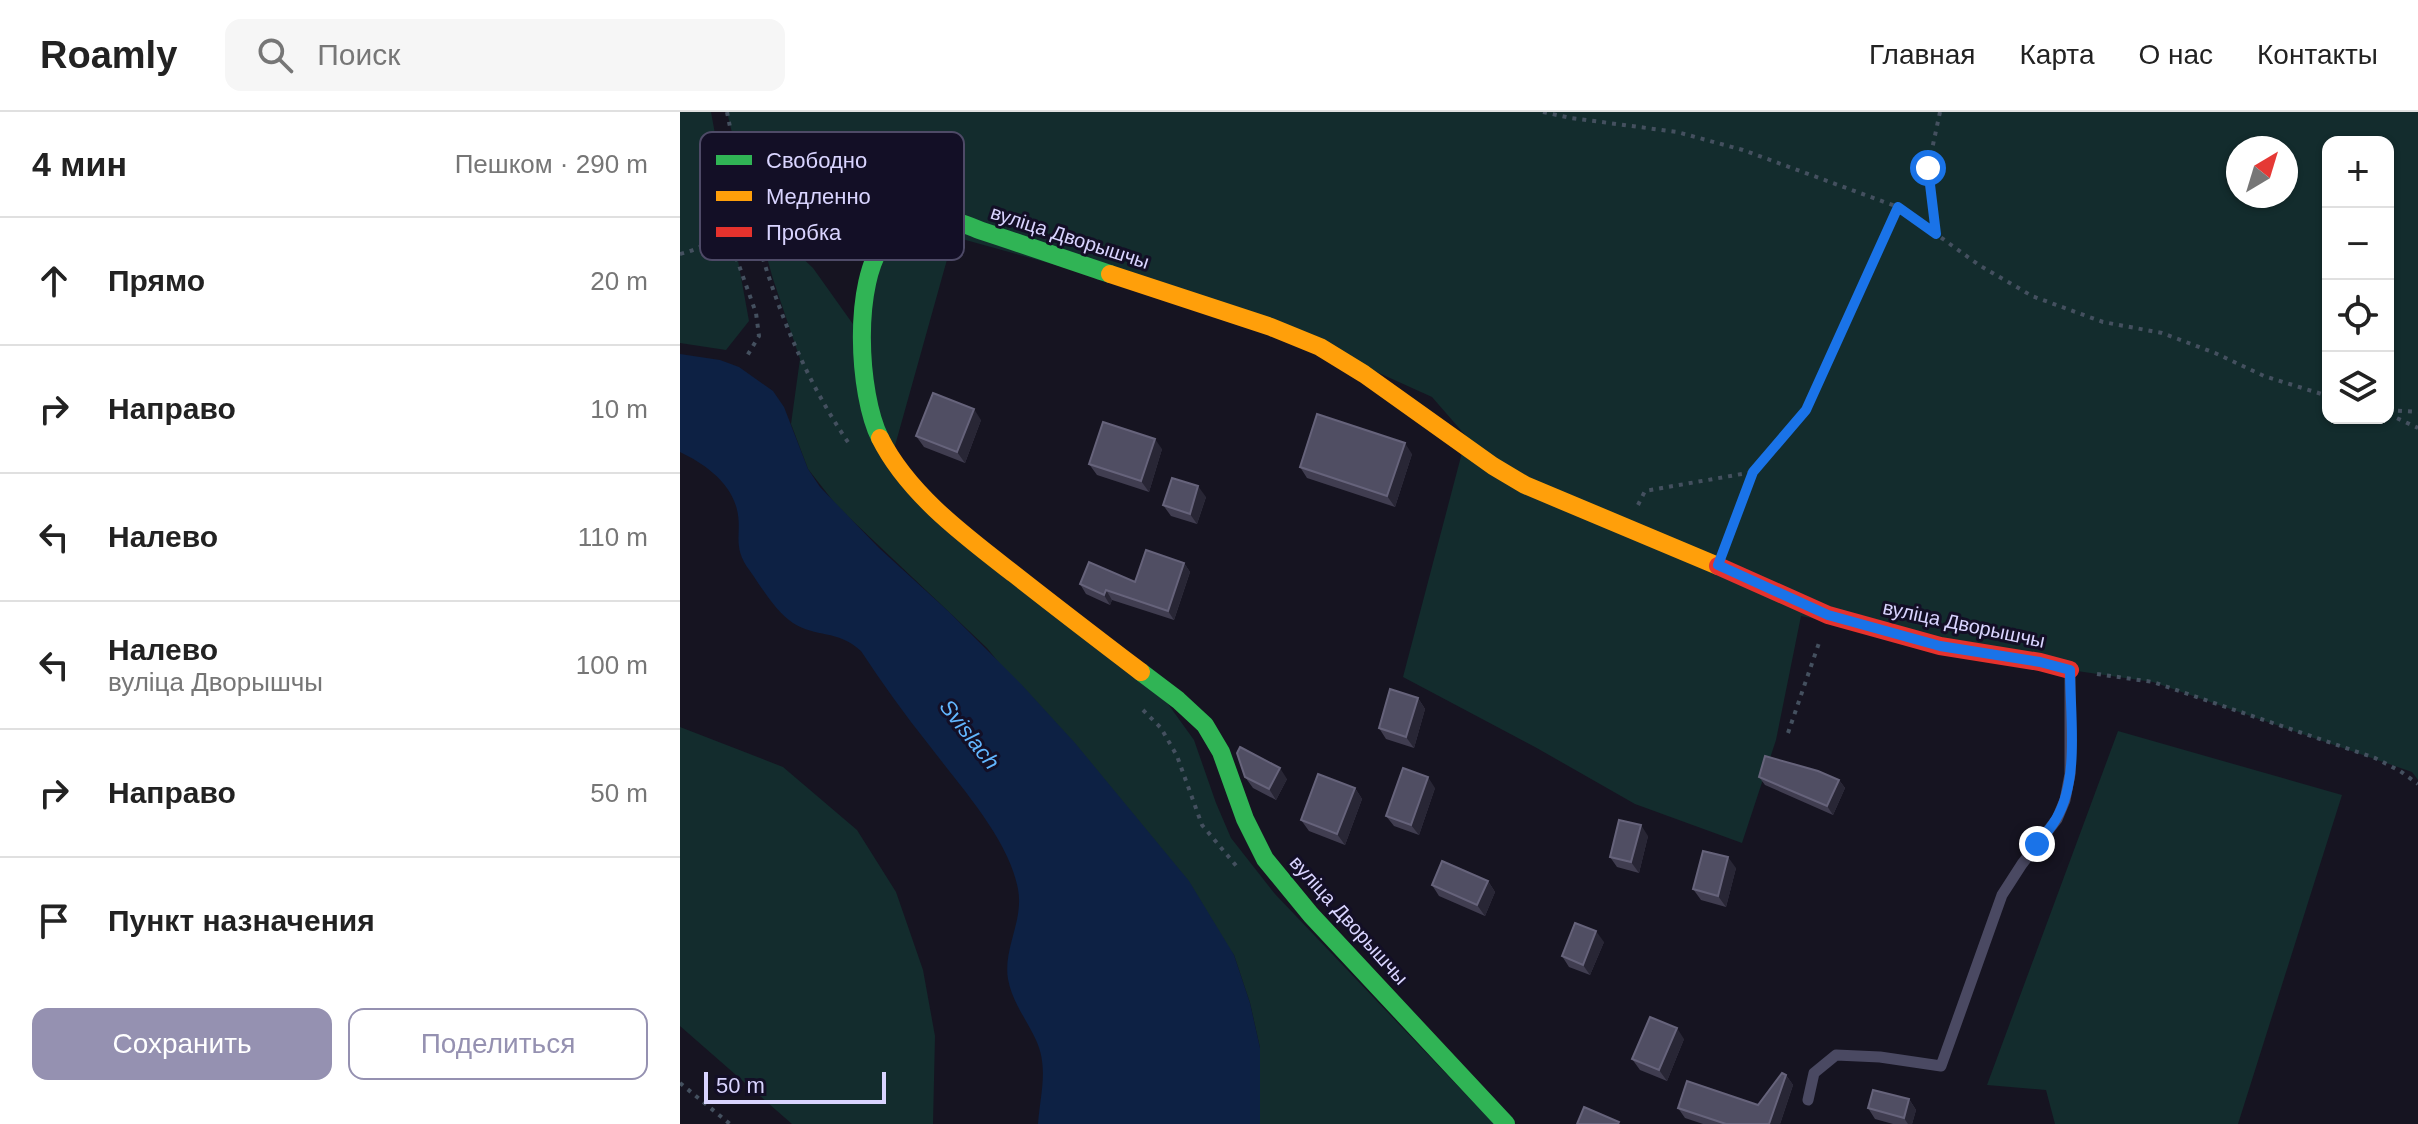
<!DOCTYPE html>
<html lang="ru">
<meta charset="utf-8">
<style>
body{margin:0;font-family:Helvetica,sans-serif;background:#f6f6f6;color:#222}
.controls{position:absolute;right:24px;top:24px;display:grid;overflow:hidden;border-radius:16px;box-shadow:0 2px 6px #0004}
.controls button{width:72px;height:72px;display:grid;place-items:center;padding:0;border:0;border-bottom:2px solid #e0e0e0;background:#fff;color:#222;font:40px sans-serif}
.compass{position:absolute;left:1546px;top:24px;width:72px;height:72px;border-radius:50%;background:#fff;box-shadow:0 2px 6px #0004;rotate:38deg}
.scale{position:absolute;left:24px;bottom:20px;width:182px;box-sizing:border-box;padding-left:8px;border:4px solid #d9d4ff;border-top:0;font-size:22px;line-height:28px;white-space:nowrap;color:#d9d4ff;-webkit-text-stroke:6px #130f26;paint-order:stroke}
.stop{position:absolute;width:24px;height:24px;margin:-18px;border:6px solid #1a73e8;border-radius:50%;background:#fff}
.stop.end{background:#1a73e8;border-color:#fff;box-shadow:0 2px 8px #0008}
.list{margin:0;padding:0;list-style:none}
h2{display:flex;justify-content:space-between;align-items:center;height:104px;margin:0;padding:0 32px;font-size:34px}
h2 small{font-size:26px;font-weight:400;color:#767676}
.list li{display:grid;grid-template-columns:52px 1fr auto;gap:24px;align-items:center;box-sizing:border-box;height:128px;padding:0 32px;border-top:2px solid #e0e0e0}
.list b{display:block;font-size:30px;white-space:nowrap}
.list p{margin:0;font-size:26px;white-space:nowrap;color:#767676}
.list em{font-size:26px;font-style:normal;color:#767676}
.actions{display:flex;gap:16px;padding:24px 32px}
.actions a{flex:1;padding:18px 0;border:2px solid #9591b1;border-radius:16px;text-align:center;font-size:28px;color:#9591b1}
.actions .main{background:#9591b1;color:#fff}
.icon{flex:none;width:44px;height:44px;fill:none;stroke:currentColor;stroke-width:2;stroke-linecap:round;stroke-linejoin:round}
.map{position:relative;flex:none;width:1738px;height:1012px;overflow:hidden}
header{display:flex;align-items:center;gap:48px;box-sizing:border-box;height:112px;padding:0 40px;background:#fff;border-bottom:2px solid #e0e0e0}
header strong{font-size:38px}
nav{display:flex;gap:44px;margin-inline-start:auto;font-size:28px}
.search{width:560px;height:72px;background:#f6f6f6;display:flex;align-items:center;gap:20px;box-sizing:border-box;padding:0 28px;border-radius:16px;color:#767676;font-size:30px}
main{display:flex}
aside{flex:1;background:#fff}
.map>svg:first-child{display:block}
.green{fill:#132c2d;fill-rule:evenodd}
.water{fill:#0d2144}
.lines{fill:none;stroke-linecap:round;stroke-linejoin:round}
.path{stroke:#44505f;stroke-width:4;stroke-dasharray:4 6;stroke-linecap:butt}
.lane{stroke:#4a4962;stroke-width:11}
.fast{stroke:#30b455;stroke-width:18}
.slow{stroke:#ff9f0a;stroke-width:18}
.jam{stroke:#e5322d;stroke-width:18}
.wall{fill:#403d50}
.shaded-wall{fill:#282635}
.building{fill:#504e63;stroke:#66637b;stroke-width:2}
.route{stroke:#1a73e8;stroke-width:10}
.labels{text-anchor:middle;stroke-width:6;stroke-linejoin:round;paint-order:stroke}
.street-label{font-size:20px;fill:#d9d4ff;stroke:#130f26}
.water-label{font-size:22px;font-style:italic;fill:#62b6ff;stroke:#130f26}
.key{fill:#130f26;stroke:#4e4a67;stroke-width:2}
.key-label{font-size:22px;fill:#d9d4ff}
</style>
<header>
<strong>Roamly</strong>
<div class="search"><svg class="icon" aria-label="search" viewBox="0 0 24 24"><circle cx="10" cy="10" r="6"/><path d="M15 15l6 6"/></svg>Поиск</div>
<nav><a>Главная</a><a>Карта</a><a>О нас</a><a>Контакты</a></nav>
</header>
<main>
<aside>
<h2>4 мин<small>Пешком · 290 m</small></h2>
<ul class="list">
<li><svg class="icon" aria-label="ahead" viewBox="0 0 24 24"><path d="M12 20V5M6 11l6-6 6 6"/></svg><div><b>Прямо</b></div><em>20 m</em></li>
<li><svg class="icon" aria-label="right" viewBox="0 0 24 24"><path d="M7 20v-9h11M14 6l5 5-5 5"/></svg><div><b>Направо</b></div><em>10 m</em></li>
<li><svg class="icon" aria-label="left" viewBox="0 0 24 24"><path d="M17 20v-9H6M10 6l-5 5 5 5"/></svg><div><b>Налево</b></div><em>110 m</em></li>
<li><svg class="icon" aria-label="left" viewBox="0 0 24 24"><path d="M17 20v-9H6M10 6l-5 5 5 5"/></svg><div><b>Налево</b><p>вуліца Дворышчы</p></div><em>100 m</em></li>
<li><svg class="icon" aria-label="right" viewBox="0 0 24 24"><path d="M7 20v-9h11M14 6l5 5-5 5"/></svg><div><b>Направо</b></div><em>50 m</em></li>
<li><svg class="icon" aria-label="arrive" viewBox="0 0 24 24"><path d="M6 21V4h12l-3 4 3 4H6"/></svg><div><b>Пункт назначения</b></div></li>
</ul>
<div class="actions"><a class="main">Сохранить</a><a>Поделиться</a></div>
</aside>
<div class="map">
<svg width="1738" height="1012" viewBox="0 0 1738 1012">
<rect width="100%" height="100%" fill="#161421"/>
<!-- green -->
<path class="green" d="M 0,0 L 31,0 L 69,209 L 46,238 L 0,231 Z
M 47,0 L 1738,0 L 1738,668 L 1732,660 L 1473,570 L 1390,558 L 1121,504 L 1096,628 L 1062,731 L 955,692 L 855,635 L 723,565 L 784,333 L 799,339 L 752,285 L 595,214 L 228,112 L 66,79 ZM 1648,30 L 1708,30 L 1708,306 L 1648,306 ZM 1558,36 L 1606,36 L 1606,84 L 1558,84 Z
M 74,100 L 133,156 L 180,222 L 198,147 L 231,120 L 275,119 L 211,348 L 488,592 L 514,628 L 536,691 L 551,726 L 595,782 L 814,1012 L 580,1012 L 580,936 L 570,891 L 554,843 L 307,536 L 157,394 L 128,357 L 111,312 L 120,247 L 93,167 Z
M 0,615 L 103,655 L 177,718 L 216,780 L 243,858 L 255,924 L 253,1012 L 112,1012 L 0,914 Z
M 1438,619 L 1662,683 L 1558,1012 L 1375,1012 L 1366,978 L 1307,973 Z"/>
<!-- water -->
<path class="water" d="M 0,242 L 40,248 L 59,255 L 93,279 L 104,295 L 128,357 L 140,375 L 199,436 L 268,499 L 341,572 L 395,631 L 509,769 L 554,843 L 570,891 L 580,936 L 580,1012 L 358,1012 C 360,983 369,956 356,928 C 347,908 332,890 328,867 C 323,836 344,809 338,777 C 329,727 279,673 249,633 C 225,603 202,571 181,539 C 157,517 136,526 113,511 C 96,500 82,476 70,459 C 50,433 64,420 56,394 C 48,368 23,351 0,340 Z"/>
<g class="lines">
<!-- path -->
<path class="path" d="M 47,0 C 70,116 102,235 170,333
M 863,0 L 891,6 L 997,20 L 1063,38 L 1218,95 L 1256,122
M 1260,0 L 1248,56 L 1256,122 L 1299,153 L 1352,184 L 1423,210 L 1482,221 L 1535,241 L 1584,264 L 1648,284
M 46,117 L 76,201 L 79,224 L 67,244
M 0,142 C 35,133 45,117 69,92 L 85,95 L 144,134 L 168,147
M 1708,298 L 1738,300
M 1708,302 L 1738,316
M 958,393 L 965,379 L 1073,360 L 1126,298 L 1218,95
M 1047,429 L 1073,360
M 1417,562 L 1473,570 L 1695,646 L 1720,659 L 1738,672
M 463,598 L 481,616 L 497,644 L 522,713 L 558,756
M 1108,621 L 1140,528
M 0,971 L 50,1012"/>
<!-- lane -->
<path class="lane" d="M 1128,988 L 1134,961 L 1156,943 L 1200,945 L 1261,954 L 1322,783 L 1342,752 L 1377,707 L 1385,688 L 1390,662 L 1390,559"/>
<!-- fast -->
<path class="fast" d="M 200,326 C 178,282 172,169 205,129 C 216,116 243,106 261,106 C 273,106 290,115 302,119 C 345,133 388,148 430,162
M 461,560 L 498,588 L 525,613 L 541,640 L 565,707 L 585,747 L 631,803 L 826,1012"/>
<!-- slow -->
<path class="slow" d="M 430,162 L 591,215 L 640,235 L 684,262 L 813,354 L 845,373 L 1038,454
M 200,326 C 228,382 285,424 334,462 C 376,495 419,528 461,560"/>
<!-- jam -->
<path class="jam" d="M 1038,454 L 1148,503 L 1260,534 L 1360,550 L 1390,558"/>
</g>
<!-- wall -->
<path class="wall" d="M 301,308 L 285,351 L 244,335 L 236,324 Z
M 482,337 L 469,380 L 417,363 L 409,352 Z
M 732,342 L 715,395 L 627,366 L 620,355 Z
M 526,385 L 517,412 L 491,404 L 483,393 Z
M 504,451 L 510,460 L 494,508 L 432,488 L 430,493 L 406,482 L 400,472 L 455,470 Z
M 738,586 L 745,597 L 734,636 L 706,627 L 699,616 Z
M 565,665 L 607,667 L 596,688 L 573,676 Z
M 1079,665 L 1159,668 L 1165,676 L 1153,703 L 1085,673 Z
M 675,676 L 682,687 L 665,733 L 629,719 L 621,708 Z
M 755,676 L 739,723 L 714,714 L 706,704 Z
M 968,724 L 959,761 L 937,755 L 930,745 Z
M 1056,756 L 1046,795 L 1021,788 L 1013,777 Z
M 808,769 L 815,780 L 805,804 L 759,784 L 752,773 Z
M 924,830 L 910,863 L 889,855 L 882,844 Z
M 1004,927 L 987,969 L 960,958 L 952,947 Z
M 1106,963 L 1113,973 L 1100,1012 L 1023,1012 L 1005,1006 L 998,996 L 1078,993 Z
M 1229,987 L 1236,998 L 1232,1012 L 1213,1012 L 1195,1007 L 1188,996 Z"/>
<!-- shaded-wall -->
<path class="shaded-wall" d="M 294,297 L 301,308 L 285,351 L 277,340 Z
M 475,327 L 482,337 L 469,380 L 461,369 Z
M 725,331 L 732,342 L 715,395 L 707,384 Z
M 518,374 L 526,385 L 517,412 L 510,402 Z
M 504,451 L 510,460 L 494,508 L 488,499 Z
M 426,478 L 432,488 L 430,493 L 424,483 Z
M 738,586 L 745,597 L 734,636 L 726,625 Z
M 600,656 L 607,667 L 596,688 L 589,677 Z
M 748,665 L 755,676 L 739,723 L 731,713 Z
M 1159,668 L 1165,676 L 1153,703 L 1147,694 Z
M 675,676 L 682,687 L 665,733 L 657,722 Z
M 961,713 L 968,724 L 959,761 L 951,750 Z
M 1048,745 L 1056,756 L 1046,795 L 1038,784 Z
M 808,769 L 815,780 L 805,804 L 797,793 Z
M 916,819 L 924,830 L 910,863 L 903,853 Z
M 997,916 L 1004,927 L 987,969 L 979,958 Z
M 1106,963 L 1113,973 L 1100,1012 L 1089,1012 Z
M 1229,987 L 1236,998 L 1232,1012 L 1228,1012 L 1224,1006 Z"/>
<!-- building -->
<path class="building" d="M 253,281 L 294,297 L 277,340 L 236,324 Z
M 637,302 L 725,331 L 707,384 L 620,355 Z
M 423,310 L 475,327 L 461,369 L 409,352 Z
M 492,366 L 518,374 L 510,402 L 483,393 Z
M 466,438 L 504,451 L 488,499 L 426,478 L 424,483 L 400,472 L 409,450 L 455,470 Z
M 710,577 L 738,586 L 726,625 L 699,616 Z
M 560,635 L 600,656 L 589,677 L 565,665 L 557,641 Z
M 1085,644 L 1138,659 L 1159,668 L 1147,694 L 1079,665 Z
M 723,656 L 748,665 L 731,713 L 706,704 Z
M 638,662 L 675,676 L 657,722 L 621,708 Z
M 939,708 L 961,713 L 951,750 L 930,745 Z
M 1023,739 L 1048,745 L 1038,784 L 1013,777 Z
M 762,749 L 808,769 L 797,793 L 752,773 Z
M 895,811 L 916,819 L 903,853 L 882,844 Z
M 970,905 L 997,916 L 979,958 L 952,947 Z
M 1102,961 L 1106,963 L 1089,1012 L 1046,1012 L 998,996 L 1007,969 L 1078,993 Z
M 1193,978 L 1229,987 L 1224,1006 L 1188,996 Z
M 904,995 L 939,1010 L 938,1012 L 897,1012 Z"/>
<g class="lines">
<!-- route -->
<path class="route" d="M 1248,56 L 1256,122 L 1218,95 L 1126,298 L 1073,360 L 1038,453 L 1148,503 L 1260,534 L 1360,550 L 1390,558 C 1390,603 1400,667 1376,707 C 1371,716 1364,724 1357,732"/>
</g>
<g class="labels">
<!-- street labels -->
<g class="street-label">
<text transform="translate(390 125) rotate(18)" y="7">вуліца Дворышчы</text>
<text transform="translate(1284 512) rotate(12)" y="7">вуліца Дворышчы</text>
<text transform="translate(669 808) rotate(48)" y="7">вуліца Дворышчы</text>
</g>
<!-- water labels -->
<g class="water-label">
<text transform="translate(290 622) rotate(52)" y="8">Svislach</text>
</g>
</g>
<!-- legend -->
<rect x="20" y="20" width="264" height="128" rx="12" class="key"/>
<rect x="36" y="43" width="36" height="10" fill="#30b455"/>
<rect x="36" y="79" width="36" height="10" fill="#ff9f0a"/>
<rect x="36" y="115" width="36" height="10" fill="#e5322d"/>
<g class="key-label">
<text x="86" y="56">Свободно</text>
<text x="86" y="92">Медленно</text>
<text x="86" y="128">Пробка</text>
</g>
</svg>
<div class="controls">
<button>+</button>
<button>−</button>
<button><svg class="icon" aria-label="locate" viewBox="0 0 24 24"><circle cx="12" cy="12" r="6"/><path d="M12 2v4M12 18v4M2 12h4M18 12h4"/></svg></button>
<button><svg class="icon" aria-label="layers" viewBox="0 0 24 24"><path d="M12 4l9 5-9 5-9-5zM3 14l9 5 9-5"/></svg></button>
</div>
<svg class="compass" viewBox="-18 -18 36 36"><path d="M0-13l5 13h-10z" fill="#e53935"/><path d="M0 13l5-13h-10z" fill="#767676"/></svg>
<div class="scale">50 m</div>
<div class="stop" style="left:1248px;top:56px"></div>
<div class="stop end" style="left:1357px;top:732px"></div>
</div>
</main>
